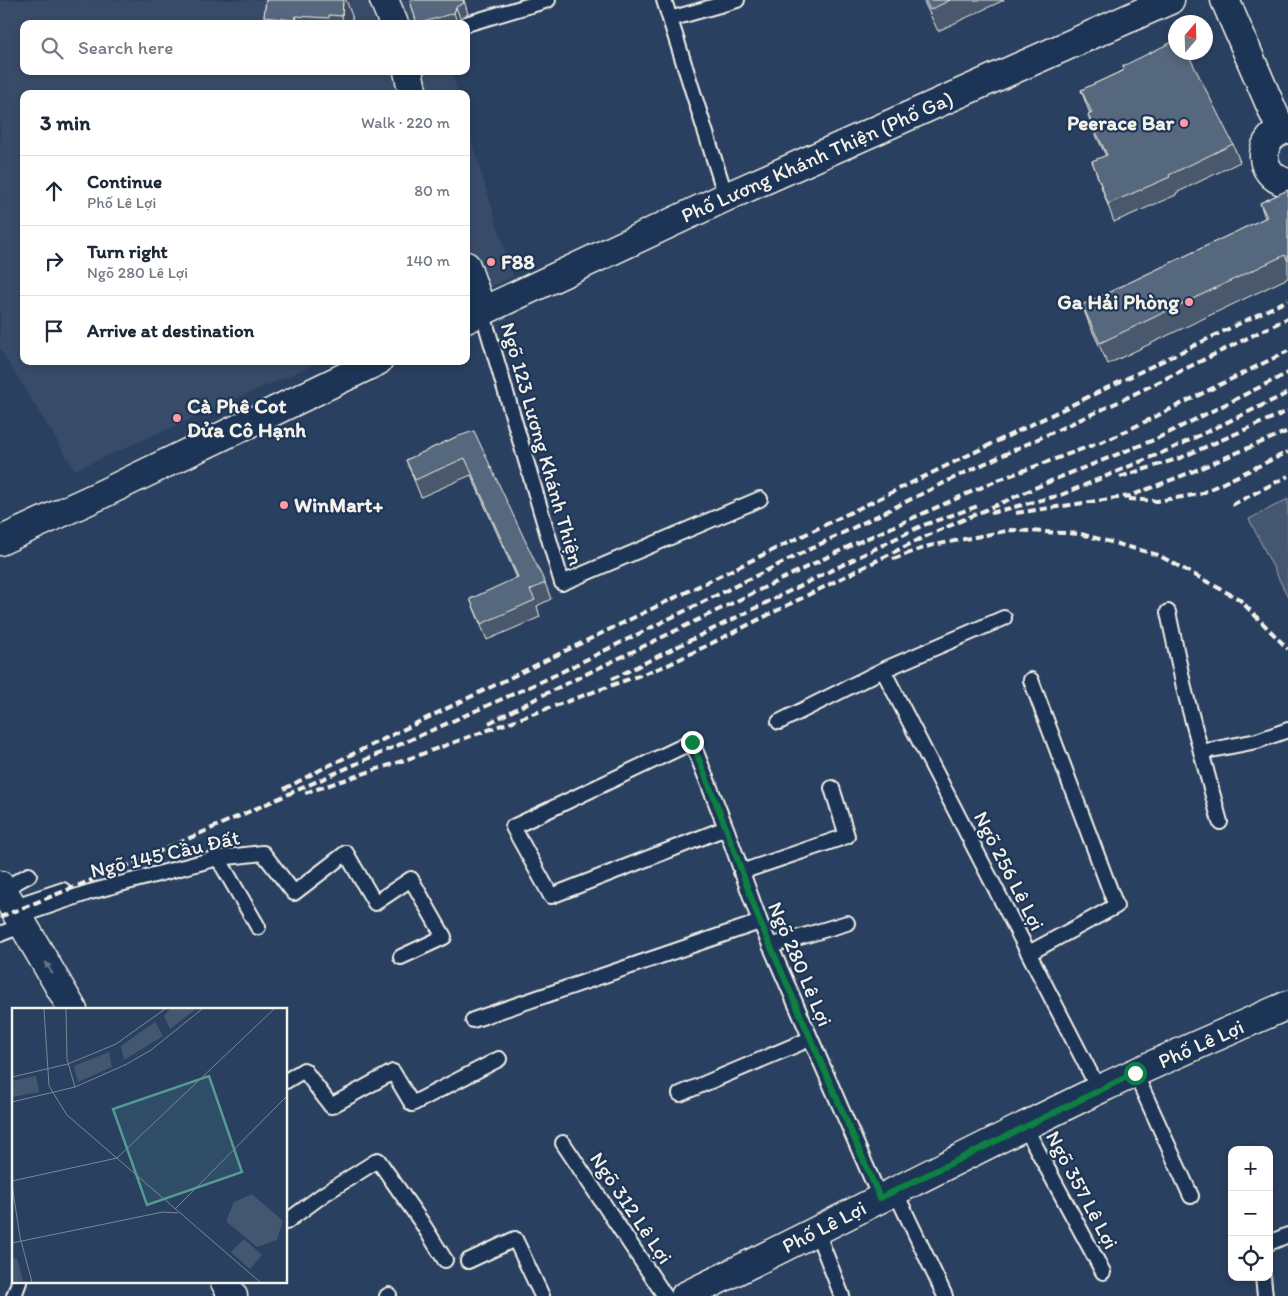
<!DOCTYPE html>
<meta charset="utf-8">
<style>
body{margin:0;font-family:Itim,sans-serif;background:#f6f6f7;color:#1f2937}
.controls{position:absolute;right:15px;bottom:15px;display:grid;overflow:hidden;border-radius:10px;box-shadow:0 2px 8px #0003}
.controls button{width:45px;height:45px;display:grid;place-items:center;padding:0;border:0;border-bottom:1px solid #e0e1e3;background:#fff;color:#1f2937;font:25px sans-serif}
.compass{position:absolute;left:1168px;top:15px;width:45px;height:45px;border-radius:50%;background:#fff;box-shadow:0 2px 8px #0003;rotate:19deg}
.stop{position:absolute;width:15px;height:15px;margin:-11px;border:4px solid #0b8043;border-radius:50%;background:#fff}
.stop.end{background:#0b8043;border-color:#fff;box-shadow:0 1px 5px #0008}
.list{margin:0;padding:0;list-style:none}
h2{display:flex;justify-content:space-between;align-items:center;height:65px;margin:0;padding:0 20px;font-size:21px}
h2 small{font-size:16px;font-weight:400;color:#747a83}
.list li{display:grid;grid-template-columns:32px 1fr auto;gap:15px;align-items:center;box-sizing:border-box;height:70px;padding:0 20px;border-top:1px solid #e0e1e3}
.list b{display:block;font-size:19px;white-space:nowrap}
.list p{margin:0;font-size:16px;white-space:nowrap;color:#747a83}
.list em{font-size:16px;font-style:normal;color:#747a83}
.icon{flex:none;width:28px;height:28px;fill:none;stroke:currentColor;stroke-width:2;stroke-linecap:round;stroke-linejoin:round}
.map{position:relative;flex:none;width:1288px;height:1296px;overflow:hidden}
.search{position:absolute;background:#fff;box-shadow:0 2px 8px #0003;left:20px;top:20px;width:450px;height:55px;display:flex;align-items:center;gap:12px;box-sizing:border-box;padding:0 18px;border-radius:10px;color:#747a83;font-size:19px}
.panel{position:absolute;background:#fff;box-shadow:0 2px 8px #0003;left:20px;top:90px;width:450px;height:275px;border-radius:10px}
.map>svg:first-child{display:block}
.built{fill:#374c69}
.pitch{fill:#445771;stroke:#9ca4ac}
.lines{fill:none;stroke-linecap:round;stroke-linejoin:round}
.service-casing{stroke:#f4f1e8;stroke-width:18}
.minor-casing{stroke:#f4f1e8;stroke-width:31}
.secondary-casing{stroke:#f4f1e8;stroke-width:31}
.service{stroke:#1d3557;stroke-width:14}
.minor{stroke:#1d3557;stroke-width:28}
.secondary{stroke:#1d3557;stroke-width:28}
.rail{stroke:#f4f1e8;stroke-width:4;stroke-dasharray:8 4;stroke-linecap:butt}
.wall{fill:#4a596c;stroke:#f4f1e8}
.shaded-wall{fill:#3c4858;stroke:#f4f1e8}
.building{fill:#56677d;stroke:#f4f1e8}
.oneway{fill:#68778a}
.route{stroke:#0b8043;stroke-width:6}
.poi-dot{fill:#ff9aa2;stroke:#1d3557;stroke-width:2}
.labels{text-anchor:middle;stroke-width:4.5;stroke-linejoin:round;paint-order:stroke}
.poi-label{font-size:21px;font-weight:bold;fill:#f4f1e8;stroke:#1d3557;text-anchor:start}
.street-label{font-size:21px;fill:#f4f1e8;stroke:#1d3557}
.inset-road{fill:none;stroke:#7b8796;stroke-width:1}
.view{fill:#549b93;fill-opacity:0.15;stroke:#549b93;stroke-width:2.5}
.inset-edge{fill:none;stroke:#f4f1e8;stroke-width:2.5}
</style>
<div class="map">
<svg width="1288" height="1296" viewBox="0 0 1288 1296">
<rect width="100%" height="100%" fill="#2a4060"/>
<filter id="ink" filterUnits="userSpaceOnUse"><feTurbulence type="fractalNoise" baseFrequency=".02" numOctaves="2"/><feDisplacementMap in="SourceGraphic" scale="10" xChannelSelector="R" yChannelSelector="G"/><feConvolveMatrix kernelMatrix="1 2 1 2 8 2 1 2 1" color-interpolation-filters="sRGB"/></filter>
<g filter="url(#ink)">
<!-- built -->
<path class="built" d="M 0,0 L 429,0 L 436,24 L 24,24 L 24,71 L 451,71 L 458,94 L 24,94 L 24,361 L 322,361 L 75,470 L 0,349 Z
M 466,123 L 513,277 L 466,298 Z"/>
<!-- pitch -->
<path class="pitch" d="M 1288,499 L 1288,597 L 1249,519 Z"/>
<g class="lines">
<!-- service casing -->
<g class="service-casing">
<path id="service" d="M 664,0 L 726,197
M 670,19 L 737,0
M 466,24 L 548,0
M 482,311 L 562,583 L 760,499
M 1168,612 L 1185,692 L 1220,822
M 883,670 L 1099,1090
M 779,722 L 883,670 L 1004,618
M 1201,752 L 1257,741 L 1288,730
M 726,828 L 551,896 L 513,827 L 692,742 L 726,828 L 760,922 L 880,1198
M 218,858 L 258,927
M 741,872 L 847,836 L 832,788
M 3,889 L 29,875
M 9,908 L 63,890
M 0,934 L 24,925 L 31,912 L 90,892 L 218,858 L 263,853 L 294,893 L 346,853 L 375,903 L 411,879 L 444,937 L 401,957
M 770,946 L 847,923
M 1029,953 L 1116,906 L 1031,680
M 473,1020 L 760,922
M 1135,1073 L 1191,1196
M 286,1081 L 304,1070 L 331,1106 L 393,1072 L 412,1104 L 499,1059
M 680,1094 L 810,1039
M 1025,1127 L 1103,1272
M 563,1143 L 665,1296
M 895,1191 L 945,1296
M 286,1222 L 324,1194 L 378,1160 L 422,1223 L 445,1260
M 817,1232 L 842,1296
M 1269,1243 L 1288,1235
M 468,1261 L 515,1239 L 542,1296
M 1263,1277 L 1265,1296
M 14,1296 L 19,1282
M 387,1296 L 389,1295"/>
</g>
<!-- minor casing -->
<g class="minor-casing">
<path id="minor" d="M 384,0 L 394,24
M 1225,0 L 1281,130
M 408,71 L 413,94
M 1288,129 C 1256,135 1256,176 1288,183
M 466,266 L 482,311"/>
</g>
<!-- secondary casing -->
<g class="secondary-casing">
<path id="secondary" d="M 466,319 L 726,197 L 1170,0
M 0,541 L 98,496 L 378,361
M 0,885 L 73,1010
M 225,1282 L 233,1296
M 685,1296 C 823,1229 960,1157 1098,1090 C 1161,1060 1225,1033 1288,1005"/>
</g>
<!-- service -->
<use href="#service" class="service"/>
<!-- minor -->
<use href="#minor" class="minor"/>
<!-- secondary -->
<use href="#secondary" class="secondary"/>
<!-- rail -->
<path class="rail" d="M 1120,477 L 1180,458 L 1288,411
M 1128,499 L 1157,501 L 1200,494 L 1288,452
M 1232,505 L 1288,476
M 991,513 L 1061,495 L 1173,448 L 1288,393
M 1016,513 L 1130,496 L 1194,471 L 1288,431
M 893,559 L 929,546 L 1011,530 L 1081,534 L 1158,555 L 1239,599 L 1288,649
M 612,679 L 921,526 L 978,506
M 489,723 L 543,695 L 852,545 L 998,480 L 1112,438 L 1288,351
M 284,789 L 322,769 L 1288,300
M 305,793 L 405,760 L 668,665 L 922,538 L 1053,480 L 1156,439 L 1288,373
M 0,917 L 129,865 L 547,679 L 962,474 L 1116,403 L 1288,318"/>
</g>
<!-- wall -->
<path class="wall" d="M 266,0 L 352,16 L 352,24 L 266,24 L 264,17 Z
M 410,0 L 464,0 L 468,14 L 460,18 L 458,24 L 417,24 Z
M 923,0 L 1004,0 L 938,31 Z
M 1123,66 L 1233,144 L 1240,162 L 1176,193 L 1176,195 L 1114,222 L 1092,161 L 1106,156 L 1095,133 L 1088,115 L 1090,114 L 1081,90 L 1124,70 Z
M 1288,190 L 1288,278 L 1108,364 L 1090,326 L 1082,305 L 1265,218 L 1260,203 Z
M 456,437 L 545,583 L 551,599 L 537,606 L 540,617 L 487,640 L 470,599 L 517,578 L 471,475 L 421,497 L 406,460 Z"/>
<!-- shaded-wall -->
<path class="shaded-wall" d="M 343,0 L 346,0 L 352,16 L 352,24 L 344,24 L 342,16 Z
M 456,7 L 460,18 L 458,24 L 454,13 Z
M 296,16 L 298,24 L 296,24 L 295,20 Z"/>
<!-- building -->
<path class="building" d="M 266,0 L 343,0 L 342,16 L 329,15 L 329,18 L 296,16 L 295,20 L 264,17 Z
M 410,0 L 463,0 L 464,3 L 456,7 L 454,13 L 417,24 Z
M 925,0 L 950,0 L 930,10 Z
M 1176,40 L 1176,52 L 1187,52 L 1233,144 L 1169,175 L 1170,177 L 1108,204 L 1092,161 L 1107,155 L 1088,115 L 1092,113 L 1081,90 L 1124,70 L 1123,66 Z
M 1288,190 L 1288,261 L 1285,255 L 1100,343 L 1082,305 L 1267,217 L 1260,203 Z
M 474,431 L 545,583 L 530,590 L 535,600 L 481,624 L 470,599 L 518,577 L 465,458 L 415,480 L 406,460 L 456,437 Z"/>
<!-- one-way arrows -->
<defs><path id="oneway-solid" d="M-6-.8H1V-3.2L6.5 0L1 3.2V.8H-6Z" transform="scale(1.25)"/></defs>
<use class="oneway" href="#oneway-solid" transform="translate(49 968) rotate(-120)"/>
</g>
<g class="lines" filter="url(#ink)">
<!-- route -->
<path class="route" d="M 692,742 L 726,828 L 760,922 L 880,1198 L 1135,1073"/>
</g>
<!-- markers -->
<g class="poi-dot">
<circle cx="1184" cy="123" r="5"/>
<circle cx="491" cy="262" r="5"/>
<circle cx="1189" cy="302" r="5"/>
<circle cx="177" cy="418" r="5"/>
<circle cx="284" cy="505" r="5"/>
</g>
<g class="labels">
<!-- poi labels -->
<g class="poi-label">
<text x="1174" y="130" text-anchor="end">Peerace Bar</text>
<text x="501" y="269">F88</text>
<text x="1179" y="309" text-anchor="end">Ga Hải Phòng</text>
<text x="187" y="413">Cà Phê Cot<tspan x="187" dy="24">Dửa Cô Hạnh</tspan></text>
<text x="294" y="512">WinMart+</text>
</g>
<!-- street labels -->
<g class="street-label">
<text transform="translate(817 157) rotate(-24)" y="7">Phố Lương Khánh Thiện (Phố Ga)</text>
<text transform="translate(542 444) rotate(74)" y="7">Ngõ 123 Lương Khánh Thiện</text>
<text transform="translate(165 854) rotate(-13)" y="7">Ngõ 145 Cầu Đất</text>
<text transform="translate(1009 871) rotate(63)" y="7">Ngõ 256 Lê Lợi</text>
<text transform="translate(800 964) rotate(67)" y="7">Ngõ 280 Lê Lợi</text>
<text transform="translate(1201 1044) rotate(-24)" y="7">Phố Lê Lợi</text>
<text transform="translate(1082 1190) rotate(62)" y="7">Ngõ 357 Lê Lợi</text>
<text transform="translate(631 1208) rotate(56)" y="7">Ngõ 312 Lê Lợi</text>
<text transform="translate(824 1227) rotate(-27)" y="7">Phố Lê Lợi</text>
</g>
</g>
<!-- overview -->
<g transform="translate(12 1008)">
<rect width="275" height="275" fill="#2a4060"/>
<path d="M 158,1 L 184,1 L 158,21 L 152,8 ZM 143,14 L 151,28 L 112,52 L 109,38 ZM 97,44 L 100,59 L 66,74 L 62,58 ZM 24,68 L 27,84 L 0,89 L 0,73 ZM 5,250 L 11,273 L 0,274 L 0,251 Z" fill="#445771"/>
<path d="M 240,186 L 271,213 L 265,232 L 245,239 L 214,213 L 222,194 ZM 232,231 L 250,247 L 238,261 L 219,244 Z" fill="#445771"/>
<path class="inset-road" d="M 32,1 L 37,78 L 55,107 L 248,274M 54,1 L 55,51 L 63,79M 0,69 L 56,56 L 104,36 L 153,1M 0,94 L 63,79 L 115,56 L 139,42 L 190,1M 105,150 L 262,1M 0,173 L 105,150M 0,177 L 8,229 L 20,274M 163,201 L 275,88M 0,235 L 151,204 L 166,205"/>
<path class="view" d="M 197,68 L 230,164 L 135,197 L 101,101 Z"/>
<rect width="275" height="275" class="inset-edge"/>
</g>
</svg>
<div class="controls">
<button>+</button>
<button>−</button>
<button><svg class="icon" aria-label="locate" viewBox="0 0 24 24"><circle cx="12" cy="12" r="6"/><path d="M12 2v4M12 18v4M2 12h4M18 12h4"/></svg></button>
</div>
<svg class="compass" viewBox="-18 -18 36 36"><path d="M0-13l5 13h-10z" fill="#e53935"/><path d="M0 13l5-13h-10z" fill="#747a83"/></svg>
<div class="stop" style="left:1135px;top:1073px"></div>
<div class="stop end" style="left:692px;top:742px"></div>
<div class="search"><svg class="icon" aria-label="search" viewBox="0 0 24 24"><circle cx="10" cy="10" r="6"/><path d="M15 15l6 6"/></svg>Search here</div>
<section class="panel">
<h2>3 min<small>Walk · 220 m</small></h2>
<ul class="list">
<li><svg class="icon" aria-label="ahead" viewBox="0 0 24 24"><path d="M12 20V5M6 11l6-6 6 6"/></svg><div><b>Continue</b><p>Phố Lê Lợi</p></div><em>80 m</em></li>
<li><svg class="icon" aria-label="right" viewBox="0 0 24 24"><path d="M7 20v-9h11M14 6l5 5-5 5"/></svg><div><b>Turn right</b><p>Ngõ 280 Lê Lợi</p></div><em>140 m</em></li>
<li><svg class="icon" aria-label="arrive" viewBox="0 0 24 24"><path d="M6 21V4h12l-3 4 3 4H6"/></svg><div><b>Arrive at destination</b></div></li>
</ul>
</section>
</div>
